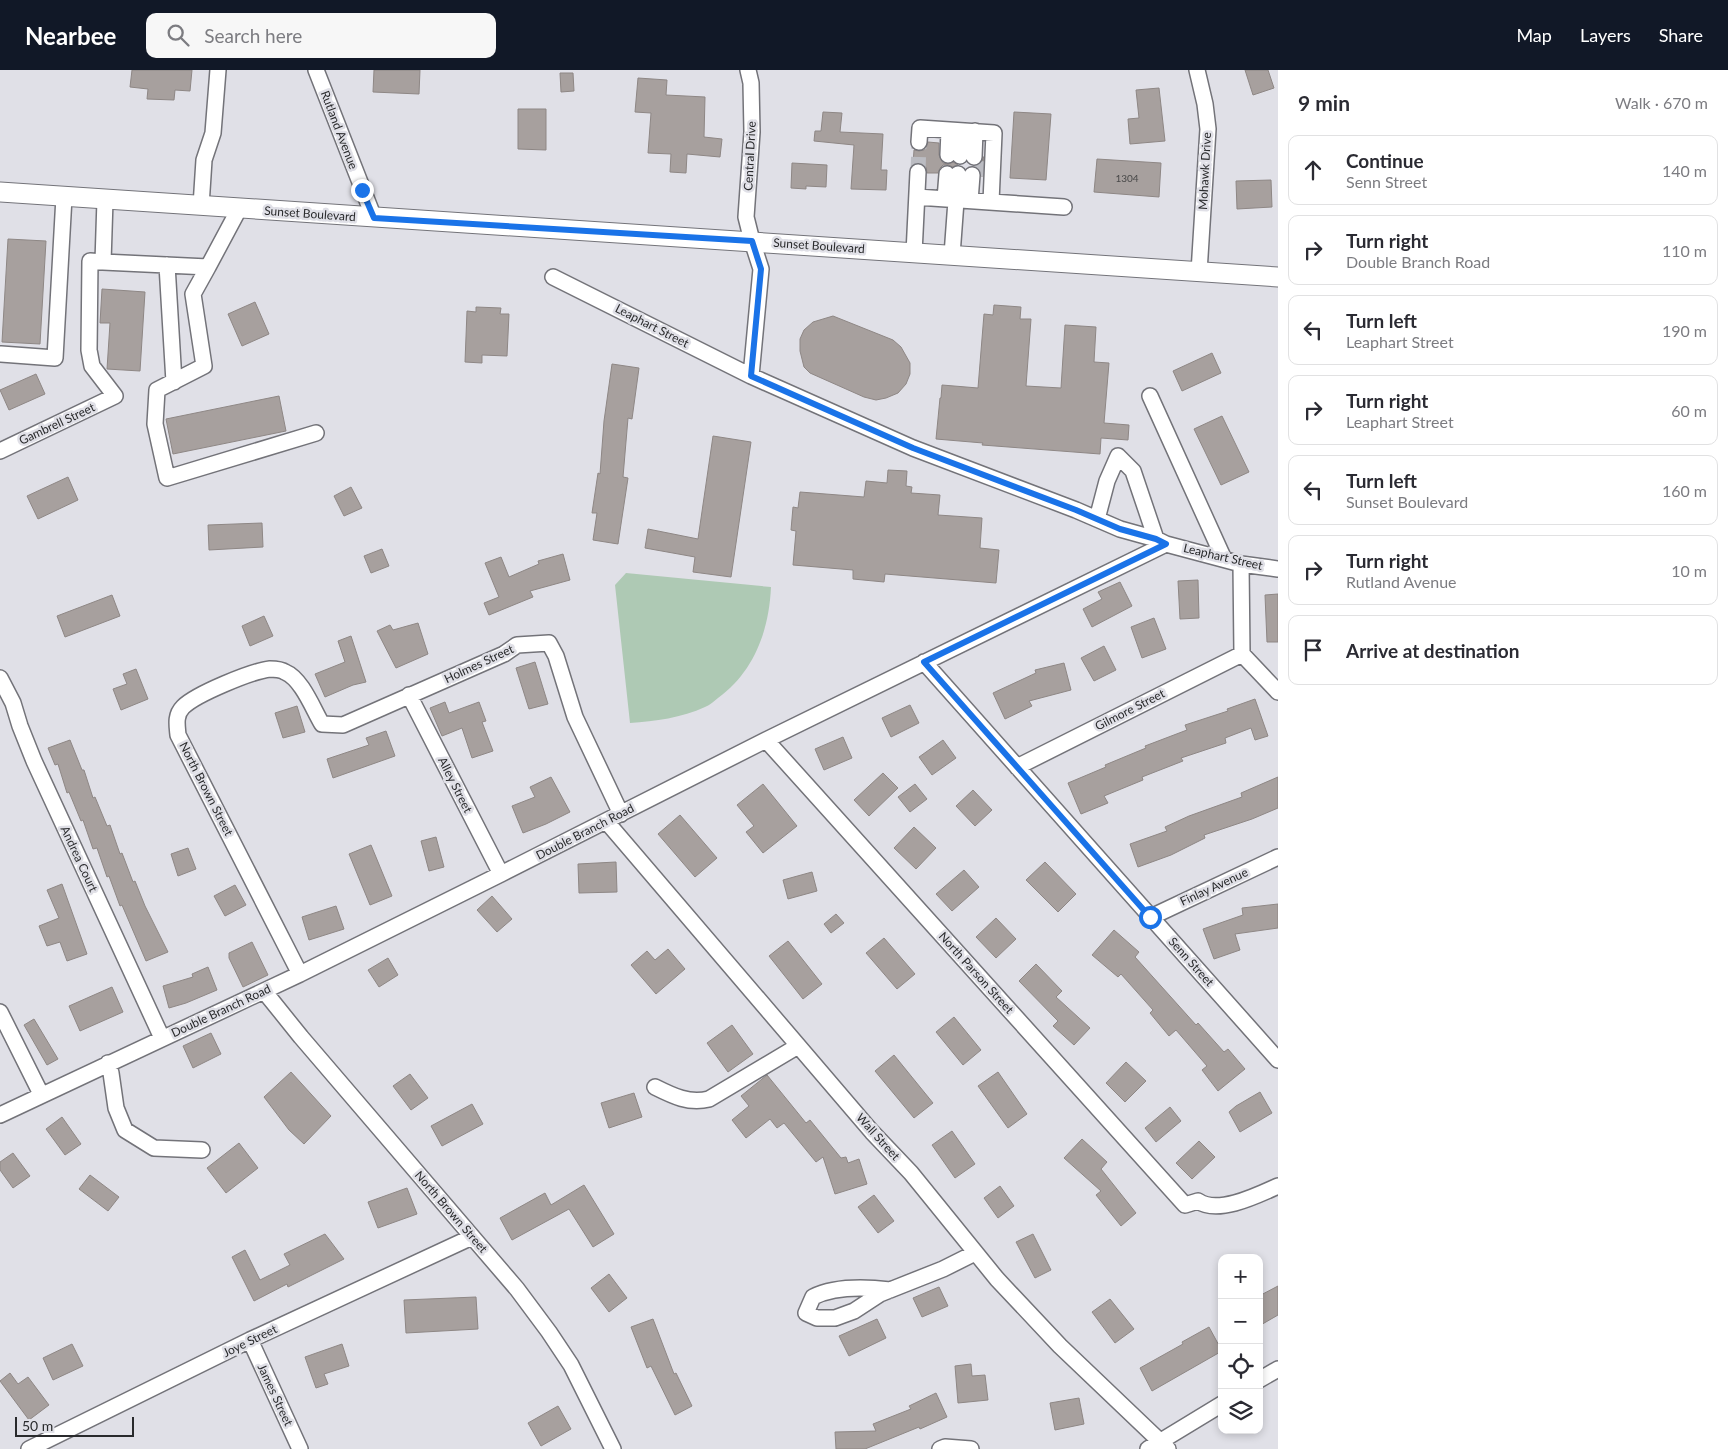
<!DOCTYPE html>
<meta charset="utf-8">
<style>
body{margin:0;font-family:Lato,sans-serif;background:#f7f7f7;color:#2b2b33}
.controls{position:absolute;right:15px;bottom:15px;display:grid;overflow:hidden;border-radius:10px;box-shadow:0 2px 8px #0003}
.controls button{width:45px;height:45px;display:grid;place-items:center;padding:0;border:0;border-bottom:1px solid #e1e1e2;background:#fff;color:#2b2b33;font:25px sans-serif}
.scale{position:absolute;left:15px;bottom:12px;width:119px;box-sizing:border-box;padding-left:5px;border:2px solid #292a2c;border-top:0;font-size:14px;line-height:18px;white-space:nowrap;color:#292a2c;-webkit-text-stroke:4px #e0e0e7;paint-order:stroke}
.stop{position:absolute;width:15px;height:15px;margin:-11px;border:4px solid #1a73e8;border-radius:50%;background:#fff}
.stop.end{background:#1a73e8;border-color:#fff;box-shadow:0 1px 5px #0008}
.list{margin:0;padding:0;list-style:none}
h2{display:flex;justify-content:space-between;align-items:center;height:65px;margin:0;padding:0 20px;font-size:21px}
h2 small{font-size:16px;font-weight:400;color:#7c7c81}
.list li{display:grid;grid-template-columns:32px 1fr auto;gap:15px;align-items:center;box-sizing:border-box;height:70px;margin:0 10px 10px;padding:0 10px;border:1px solid #e1e1e2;border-radius:10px}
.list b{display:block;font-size:19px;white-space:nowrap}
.list p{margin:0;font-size:16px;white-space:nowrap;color:#7c7c81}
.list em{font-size:16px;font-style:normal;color:#7c7c81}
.icon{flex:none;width:28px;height:28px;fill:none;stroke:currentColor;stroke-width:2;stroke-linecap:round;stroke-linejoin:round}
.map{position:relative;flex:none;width:1278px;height:1379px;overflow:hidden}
header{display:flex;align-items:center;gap:30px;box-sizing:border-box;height:70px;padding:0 25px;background:#111827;color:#fff}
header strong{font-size:24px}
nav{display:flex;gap:28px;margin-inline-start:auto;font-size:18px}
.search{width:350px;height:45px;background:#f7f7f7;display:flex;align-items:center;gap:12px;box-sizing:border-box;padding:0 18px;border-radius:10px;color:#7c7c81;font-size:19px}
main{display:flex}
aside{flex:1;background:#fff}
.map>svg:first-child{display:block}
.green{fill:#aec9b4}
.building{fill:#a7a09e;stroke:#8e8785}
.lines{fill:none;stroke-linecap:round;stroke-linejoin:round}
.minor-tunnel{stroke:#bbbcc2;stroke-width:15;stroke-dasharray:15 8;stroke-linecap:butt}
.minor-casing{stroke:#737379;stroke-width:18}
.major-casing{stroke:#737379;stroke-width:21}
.minor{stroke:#fff;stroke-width:15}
.major{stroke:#fff;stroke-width:19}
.route{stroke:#1a73e8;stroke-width:6}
.labels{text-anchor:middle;stroke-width:5;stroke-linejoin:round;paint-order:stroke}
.number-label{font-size:10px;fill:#484848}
.street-label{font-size:12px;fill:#292a2c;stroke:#e0e0e7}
</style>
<header>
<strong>Nearbee</strong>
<div class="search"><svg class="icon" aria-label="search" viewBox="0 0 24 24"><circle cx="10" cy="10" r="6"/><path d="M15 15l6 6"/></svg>Search here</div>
<nav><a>Map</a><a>Layers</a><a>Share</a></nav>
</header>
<main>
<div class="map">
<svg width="1278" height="1379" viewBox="0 0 1278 1379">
<rect width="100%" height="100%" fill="#e0e0e7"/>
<!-- green -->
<path class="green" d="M 626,503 L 771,517 C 769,561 754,602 718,628 C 714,631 710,635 705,637 C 682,648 655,651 630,653 L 615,515 Z"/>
<!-- building -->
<path class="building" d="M 132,0 L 192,0 L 190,21 L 175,20 L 174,30 L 147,29 L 148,19 L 130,17 Z
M 374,0 L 420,0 L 419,24 L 373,22 Z
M 1245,0 L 1268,0 L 1274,18 L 1253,25 Z
M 560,3 L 573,3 L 574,21 L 561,22 Z
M 638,8 L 667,10 L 666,25 L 705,27 L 704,67 L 722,69 L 720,87 L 687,84 L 686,103 L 670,102 L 671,84 L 648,83 L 651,43 L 635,42 Z
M 1159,18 L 1165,71 L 1130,74 L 1128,49 L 1139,48 L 1136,20 Z
M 518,39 L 546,39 L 546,80 L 518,79 Z
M 823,42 L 842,43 L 840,62 L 883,64 L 881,100 L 887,100 L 886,120 L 851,119 L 854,75 L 814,71 L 815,61 L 821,61 Z
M 1014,42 L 1051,44 L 1046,110 L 1010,108 Z
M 928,72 L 939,73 L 939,85 L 943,93 L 948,94 L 953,92 L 958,95 L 953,97 L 948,95 L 943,95 L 940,98 L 938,103 L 927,103 L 926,97 L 923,94 L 918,93 L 913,94 L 914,80 L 919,81 L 924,80 Z
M 983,87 L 984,87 L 983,106 L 981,106 L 980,101 L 975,96 L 982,92 Z
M 1097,89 L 1161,93 L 1159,127 L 1094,122 Z
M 792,93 L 827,95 L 826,117 L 806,116 L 806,119 L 791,118 Z
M 1271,110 L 1272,137 L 1237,139 L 1236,111 Z
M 8,169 L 46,171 L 40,274 L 2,272 Z
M 102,219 L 145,222 L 140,301 L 107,299 L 110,253 L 100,253 Z
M 255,232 L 269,264 L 242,276 L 228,244 Z
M 994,235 L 1021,237 L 1020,249 L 1031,249 L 1026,316 L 1061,318 L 1065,255 L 1096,257 L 1094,292 L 1109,293 L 1104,353 L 1129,355 L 1128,370 L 1101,368 L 1100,384 L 982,375 L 983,373 L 936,369 L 940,328 L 941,328 L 942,315 L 978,318 L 984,244 L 993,245 Z
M 476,237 L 501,238 L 500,244 L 509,244 L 507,286 L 482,285 L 482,293 L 465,292 L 467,241 L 476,242 Z
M 833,246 L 893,270 L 901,277 L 910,293 L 910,304 L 906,314 L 898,323 L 886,328 L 876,330 L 864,327 L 810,303 L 804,297 L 800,281 L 800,269 L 804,260 L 813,252 Z
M 1212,283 L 1221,303 L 1182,321 L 1173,301 Z
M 612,294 L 639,298 L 632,349 L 628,348 L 623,407 L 628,408 L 618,474 L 593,470 L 597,443 L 592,443 L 598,403 L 600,404 L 604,351 Z
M 36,304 L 45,324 L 9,340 L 0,320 Z
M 279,326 L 286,361 L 173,384 L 166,349 Z
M 1222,346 L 1249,402 L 1221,415 L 1194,359 Z
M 713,366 L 751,372 L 731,507 L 693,502 L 695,487 L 645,478 L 648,459 L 698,469 Z
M 888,400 L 907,401 L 906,416 L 912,417 L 911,423 L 940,425 L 938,445 L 982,448 L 980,478 L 999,480 L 996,513 L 885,504 L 884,512 L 853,509 L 853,500 L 793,495 L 796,461 L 791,460 L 793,437 L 798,438 L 800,422 L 864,427 L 866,411 L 887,413 Z
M 68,407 L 78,430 L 38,449 L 27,426 Z
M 351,417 L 362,438 L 344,446 L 334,426 Z
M 262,453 L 263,477 L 209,480 L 208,455 Z
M 382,479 L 389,496 L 371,503 L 364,486 Z
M 563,484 L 570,510 L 530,521 L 533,527 L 489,545 L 484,533 L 499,527 L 485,493 L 501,487 L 509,507 L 539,494 L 538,491 Z
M 1198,510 L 1199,548 L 1180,549 L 1178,511 Z
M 1120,512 L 1132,536 L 1092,557 L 1083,539 L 1102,529 L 1098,522 Z
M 1278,524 L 1278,572 L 1267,572 L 1265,525 Z
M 112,525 L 120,546 L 65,567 L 57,546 Z
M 264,546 L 273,566 L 250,576 L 242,556 Z
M 1154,548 L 1166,579 L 1142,588 L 1131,557 Z
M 418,553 L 428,584 L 396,598 L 377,561 L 390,555 L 393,560 Z
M 351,566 L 366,612 L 353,615 L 325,627 L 315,604 L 345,592 L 338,571 Z
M 1104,576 L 1116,600 L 1094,611 L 1081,588 Z
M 535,592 L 548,634 L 529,639 L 516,598 Z
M 1064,593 L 1071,620 L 1029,631 L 1032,636 L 1005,649 L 993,623 L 1036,603 L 1035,600 Z
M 136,599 L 148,629 L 121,640 L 113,619 L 127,614 L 123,604 Z
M 1255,629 L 1268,666 L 1255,670 L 1251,658 L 1225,668 L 1226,673 L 1181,688 L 1183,691 L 1142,707 L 1143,710 L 1104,726 L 1108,733 L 1081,744 L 1068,713 L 1106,697 L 1105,695 L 1146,678 L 1145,676 L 1187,660 L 1185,655 L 1228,641 L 1227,639 Z
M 445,632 L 449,643 L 479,632 L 486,651 L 482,652 L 493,681 L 472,688 L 462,658 L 442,666 L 430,638 Z
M 910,635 L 919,653 L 891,667 L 882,648 Z
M 297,636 L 305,662 L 283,668 L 275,643 Z
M 386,661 L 395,686 L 333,708 L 327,689 L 369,675 L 366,668 Z
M 843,667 L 852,688 L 824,700 L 815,679 Z
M 70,670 L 82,700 L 84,700 L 93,728 L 95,727 L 107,756 L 110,755 L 120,784 L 122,783 L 133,812 L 135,811 L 145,836 L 168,882 L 146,891 L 122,835 L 120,836 L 109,806 L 107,807 L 97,778 L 93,779 L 83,750 L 81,751 L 69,722 L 67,723 L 58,694 L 55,695 L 48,678 Z
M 943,670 L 956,688 L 932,705 L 919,687 Z
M 883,703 L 898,718 L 869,746 L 854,730 Z
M 551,707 L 570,742 L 546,754 L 523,763 L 512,736 L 535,727 L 530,717 Z
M 1278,707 L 1278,738 L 1252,749 L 1204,765 L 1205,768 L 1171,785 L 1138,797 L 1130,774 L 1167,761 L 1165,757 L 1189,746 L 1242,727 L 1241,723 Z
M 763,714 L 797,756 L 763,783 L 746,762 L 754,756 L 737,735 Z
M 915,714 L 927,729 L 910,742 L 898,727 Z
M 973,720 L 992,740 L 975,756 L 956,736 Z
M 680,745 L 717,788 L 695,807 L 658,764 Z
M 914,757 L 936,778 L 916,799 L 894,778 Z
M 436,767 L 444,797 L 429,801 L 421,771 Z
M 371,775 L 392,826 L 370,835 L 349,784 Z
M 188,778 L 196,799 L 178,806 L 171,784 Z
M 616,792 L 617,822 L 579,823 L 578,794 Z
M 1045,792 L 1076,824 L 1058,842 L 1026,810 Z
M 964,800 L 979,817 L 952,841 L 936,824 Z
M 812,802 L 817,821 L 788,829 L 783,810 Z
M 62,814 L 87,884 L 67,891 L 60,872 L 47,876 L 39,856 L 59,848 L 47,820 Z
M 235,815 L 246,835 L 225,846 L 214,826 Z
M 492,826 L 512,849 L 497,862 L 477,840 Z
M 1278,834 L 1278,858 L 1235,864 L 1240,880 L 1214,889 L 1203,859 L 1243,845 L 1242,838 Z
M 336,836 L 344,859 L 309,870 L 302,847 Z
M 836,844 L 844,853 L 831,863 L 824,854 Z
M 996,848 L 1016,869 L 996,888 L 976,867 Z
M 1114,860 L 1139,882 L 1135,887 L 1196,955 L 1198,953 L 1224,982 L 1228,979 L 1245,999 L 1218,1021 L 1202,1000 L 1207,996 L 1176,960 L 1169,966 L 1150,943 L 1153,940 L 1121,904 L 1118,907 L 1092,885 Z
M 884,868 L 915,904 L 897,919 L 866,883 Z
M 788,871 L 822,914 L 803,929 L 769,886 Z
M 252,872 L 268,905 L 243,917 L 229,888 L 229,883 Z
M 668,879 L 685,899 L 656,924 L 631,895 L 647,881 L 655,890 Z
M 388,888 L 398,905 L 379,917 L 368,900 Z
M 1036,894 L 1062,921 L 1056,927 L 1090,958 L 1074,975 L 1053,956 L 1058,951 L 1019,911 Z
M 208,897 L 217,920 L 186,933 L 169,938 L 163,916 L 193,907 L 192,904 Z
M 112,917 L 123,942 L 80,961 L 69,936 Z
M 954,947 L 981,980 L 963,995 L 936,962 Z
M 34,949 L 58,989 L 47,995 L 24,955 Z
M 732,955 L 753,984 L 728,1002 L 707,973 Z
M 211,963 L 221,984 L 193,998 L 183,976 Z
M 894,985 L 933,1033 L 914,1048 L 875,1001 Z
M 1126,992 L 1146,1011 L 1125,1032 L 1106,1013 Z
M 291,1002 L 331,1046 L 304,1074 L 289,1060 L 264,1027 Z
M 998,1002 L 1027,1044 L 1008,1058 L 978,1016 Z
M 410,1004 L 428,1028 L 411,1040 L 393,1016 Z
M 767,1005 L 806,1053 L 810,1050 L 841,1088 L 846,1087 L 848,1093 L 859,1089 L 867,1114 L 835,1124 L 823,1087 L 816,1092 L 784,1053 L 777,1058 L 770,1049 L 746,1068 L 732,1050 L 749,1036 L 741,1026 Z
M 1260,1022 L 1272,1043 L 1240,1062 L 1229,1042 L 1236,1036 Z
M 634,1023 L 642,1047 L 609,1058 L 601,1033 Z
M 472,1034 L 483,1054 L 442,1076 L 431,1056 Z
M 1170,1037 L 1181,1051 L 1156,1072 L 1145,1058 Z
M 62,1047 L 81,1074 L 65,1085 L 46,1059 Z
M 952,1061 L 975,1094 L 955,1108 L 932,1075 Z
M 1082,1069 L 1107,1092 L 1101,1099 L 1136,1143 L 1121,1156 L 1096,1125 L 1101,1121 L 1064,1088 Z
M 1199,1071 L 1215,1087 L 1192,1109 L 1176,1093 Z
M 239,1073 L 258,1098 L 226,1123 L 207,1098 Z
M 13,1083 L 30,1106 L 13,1118 L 0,1100 L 0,1092 Z
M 90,1105 L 119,1127 L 108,1141 L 79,1119 Z
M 584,1115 L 614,1164 L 593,1177 L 569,1139 L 512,1170 L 500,1148 L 545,1123 L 551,1135 Z
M 1000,1116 L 1014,1136 L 998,1148 L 984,1128 Z
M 407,1118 L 417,1144 L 378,1158 L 368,1132 Z
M 874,1125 L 894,1151 L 878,1163 L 858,1137 Z
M 325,1164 L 344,1189 L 288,1217 L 287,1214 L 254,1231 L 232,1187 L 245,1180 L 260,1210 L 290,1195 L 284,1184 Z
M 1033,1164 L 1051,1200 L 1035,1208 L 1016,1172 Z
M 609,1204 L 627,1228 L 609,1242 L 591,1218 Z
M 1278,1216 L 1278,1245 L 1259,1256 L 1259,1226 Z
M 939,1217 L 948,1236 L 922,1247 L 913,1228 Z
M 476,1227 L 478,1259 L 406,1263 L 404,1230 Z
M 1110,1229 L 1134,1259 L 1115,1273 L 1092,1242 Z
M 653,1249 L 674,1304 L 676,1303 L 692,1336 L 675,1345 L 651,1296 L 647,1298 L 631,1257 Z
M 877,1249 L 886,1268 L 849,1286 L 839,1266 Z
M 1209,1257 L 1222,1281 L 1152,1321 L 1140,1298 L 1183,1274 L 1182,1272 Z
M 72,1274 L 83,1296 L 53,1310 L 43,1288 Z
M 342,1274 L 349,1296 L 324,1304 L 328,1314 L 316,1318 L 305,1287 Z
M 971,1294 L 972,1306 L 985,1305 L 988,1330 L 958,1333 L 955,1296 Z
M 10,1303 L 18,1314 L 28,1307 L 49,1335 L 29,1350 L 0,1311 Z
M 936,1323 L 947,1347 L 920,1359 L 919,1357 L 865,1379 L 836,1379 L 835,1362 L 876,1361 L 873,1354 L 911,1339 L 909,1336 Z
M 1079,1328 L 1084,1354 L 1055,1360 L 1050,1333 Z
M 558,1336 L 571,1359 L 541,1376 L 528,1353 Z"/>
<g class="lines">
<!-- minor-tunnel -->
<path class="minor-tunnel" d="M 918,102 L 919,72
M 979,106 L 981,87"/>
<!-- minor casing -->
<g class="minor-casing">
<path id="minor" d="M 316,0 L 374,148
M 748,0 L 751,13 L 752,62 L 746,147 L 752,171 L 761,199 L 751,306
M 1197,0 L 1205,34 L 1208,59 L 1199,202
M 919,72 L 920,58 L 994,63 L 991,132
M 948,85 L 949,60
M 960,86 L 961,61
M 974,87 L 975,61
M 917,127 L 1064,137
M 945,129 L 947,104
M 970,131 L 972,105
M 201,136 L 204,90 L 213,63 L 218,0
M 914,183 L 918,102
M 952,185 L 958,104
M 103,192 L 208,197 L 239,139
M 167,195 L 174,312
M 208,197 L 193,224 L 204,296 L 157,320 L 155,354 L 167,408 L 316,363
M 553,207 L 751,306 L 913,378 L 1076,440 L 1120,459 L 1156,469 L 1166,474 L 1241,494 L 1278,499
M 1,284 L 55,288 L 64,127
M 1150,326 L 1224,489
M 0,381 L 115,326 L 92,296 L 89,280 L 90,191 L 103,192 L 105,130
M 1097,449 L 1107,411 L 1118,386 L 1133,401 L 1156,469
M 1241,494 L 1242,584 L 1278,622
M 924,592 L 1278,990
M 0,608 L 13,633 L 20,656 L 34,691 L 162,968
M 409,625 L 501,804
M 766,670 L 1185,1135 L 1198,1131 C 1218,1145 1258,1125 1278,1116
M 1017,697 L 1242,584
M 606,751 L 872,1062 L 911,1103 L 997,1209 L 1060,1276 L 1168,1379
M 1151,847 L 1278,787
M 300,904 L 178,665 C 177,655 175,645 183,637 C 196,624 252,601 270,599 C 274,599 282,600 285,602 C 302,609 313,639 322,654 L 343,655 L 504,584 L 517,575 L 549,573 L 556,586 L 575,647 L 621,744
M 264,921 L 301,967 L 517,1219 L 549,1262 L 571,1295 L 613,1379
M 0,942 L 41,1024
M 108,993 L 111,1003 L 116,1038 L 125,1060 L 154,1078 L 202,1080
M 655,1017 C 673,1026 689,1034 709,1029 L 798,976
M 0,1045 L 300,904 L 501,804 L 766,670 L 1166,474
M 890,1220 C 865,1217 835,1216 813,1227 L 806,1243 L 817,1248 L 835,1248 L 854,1241 L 880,1224 L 943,1199 L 975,1183
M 250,1270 L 300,1379
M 1259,1310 L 1278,1299
M 29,1379 L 250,1270 L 472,1167
M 940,1379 L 945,1377 L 971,1379
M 1148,1379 L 1222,1334"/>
</g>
<!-- major casing -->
<g class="major-casing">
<path id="major" d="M 0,122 L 1278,207"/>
</g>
<!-- minor -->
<use href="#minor" class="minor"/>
<!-- major -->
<use href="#major" class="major"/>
</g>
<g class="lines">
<!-- route -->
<path class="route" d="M 362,120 L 374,148 L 752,171 L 761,199 L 751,306 L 913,378 L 1076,440 L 1120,459 L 1156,469 L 1166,474 L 924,592 L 1150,847"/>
</g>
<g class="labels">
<!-- number labels -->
<g class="number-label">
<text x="1127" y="112">1304</text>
</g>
<!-- street labels -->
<g class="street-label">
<text transform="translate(339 60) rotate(69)" y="4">Rutland Avenue</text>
<text transform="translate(750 86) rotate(-87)" y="4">Central Drive</text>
<text transform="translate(1205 101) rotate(-87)" y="4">Mohawk Drive</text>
<text transform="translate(310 144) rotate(4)" y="4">Sunset Boulevard</text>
<text transform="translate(819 176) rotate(4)" y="4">Sunset Boulevard</text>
<text transform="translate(652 256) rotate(27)" y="4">Leaphart Street</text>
<text transform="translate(57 354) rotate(-25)" y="4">Gambrell Street</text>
<text transform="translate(1223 487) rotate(13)" y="4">Leaphart Street</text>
<text transform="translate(479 594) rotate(-25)" y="4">Holmes Street</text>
<text transform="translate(1130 640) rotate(-27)" y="4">Gilmore Street</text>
<text transform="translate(455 715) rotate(63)" y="4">Alley Street</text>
<text transform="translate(206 719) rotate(63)" y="4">North Brown Street</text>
<text transform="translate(585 762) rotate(-27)" y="4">Double Branch Road</text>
<text transform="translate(79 789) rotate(65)" y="4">Andrea Court</text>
<text transform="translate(1214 817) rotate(-25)" y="4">Finlay Avenue</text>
<text transform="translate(1191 892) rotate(48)" y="4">Senn Street</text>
<text transform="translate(976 903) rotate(48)" y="4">North Parson Street</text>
<text transform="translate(221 941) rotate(-25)" y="4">Double Branch Road</text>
<text transform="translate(878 1067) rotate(48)" y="4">Wall Street</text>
<text transform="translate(451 1142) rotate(49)" y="4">North Brown Street</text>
<text transform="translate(250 1271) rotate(-26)" y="4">Joye Street</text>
<text transform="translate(275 1325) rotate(65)" y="4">James Street</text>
</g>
</g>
</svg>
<div class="controls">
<button>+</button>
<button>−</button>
<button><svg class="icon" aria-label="locate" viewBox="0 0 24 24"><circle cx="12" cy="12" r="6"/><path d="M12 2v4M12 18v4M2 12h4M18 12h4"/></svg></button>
<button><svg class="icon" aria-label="layers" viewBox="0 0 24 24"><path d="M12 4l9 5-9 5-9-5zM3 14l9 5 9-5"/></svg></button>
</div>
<div class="scale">50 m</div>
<div class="stop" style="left:1150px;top:847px"></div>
<div class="stop end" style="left:362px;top:120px"></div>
</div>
<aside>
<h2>9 min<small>Walk · 670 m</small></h2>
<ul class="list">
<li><svg class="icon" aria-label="ahead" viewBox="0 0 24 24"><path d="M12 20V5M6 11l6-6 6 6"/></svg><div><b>Continue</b><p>Senn Street</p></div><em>140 m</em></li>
<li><svg class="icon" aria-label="right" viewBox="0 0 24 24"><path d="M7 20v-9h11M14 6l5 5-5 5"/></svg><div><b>Turn right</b><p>Double Branch Road</p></div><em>110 m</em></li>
<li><svg class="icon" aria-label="left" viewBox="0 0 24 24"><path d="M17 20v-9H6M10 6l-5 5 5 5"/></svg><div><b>Turn left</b><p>Leaphart Street</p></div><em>190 m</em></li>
<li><svg class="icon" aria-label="right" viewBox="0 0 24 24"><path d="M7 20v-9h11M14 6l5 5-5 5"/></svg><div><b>Turn right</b><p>Leaphart Street</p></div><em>60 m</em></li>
<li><svg class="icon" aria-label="left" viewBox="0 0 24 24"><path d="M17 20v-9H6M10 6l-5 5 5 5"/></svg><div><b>Turn left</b><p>Sunset Boulevard</p></div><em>160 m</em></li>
<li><svg class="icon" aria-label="right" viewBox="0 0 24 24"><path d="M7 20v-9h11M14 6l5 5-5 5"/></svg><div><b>Turn right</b><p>Rutland Avenue</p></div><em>10 m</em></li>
<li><svg class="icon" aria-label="arrive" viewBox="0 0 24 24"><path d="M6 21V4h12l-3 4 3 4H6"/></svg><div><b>Arrive at destination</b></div></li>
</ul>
</aside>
</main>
